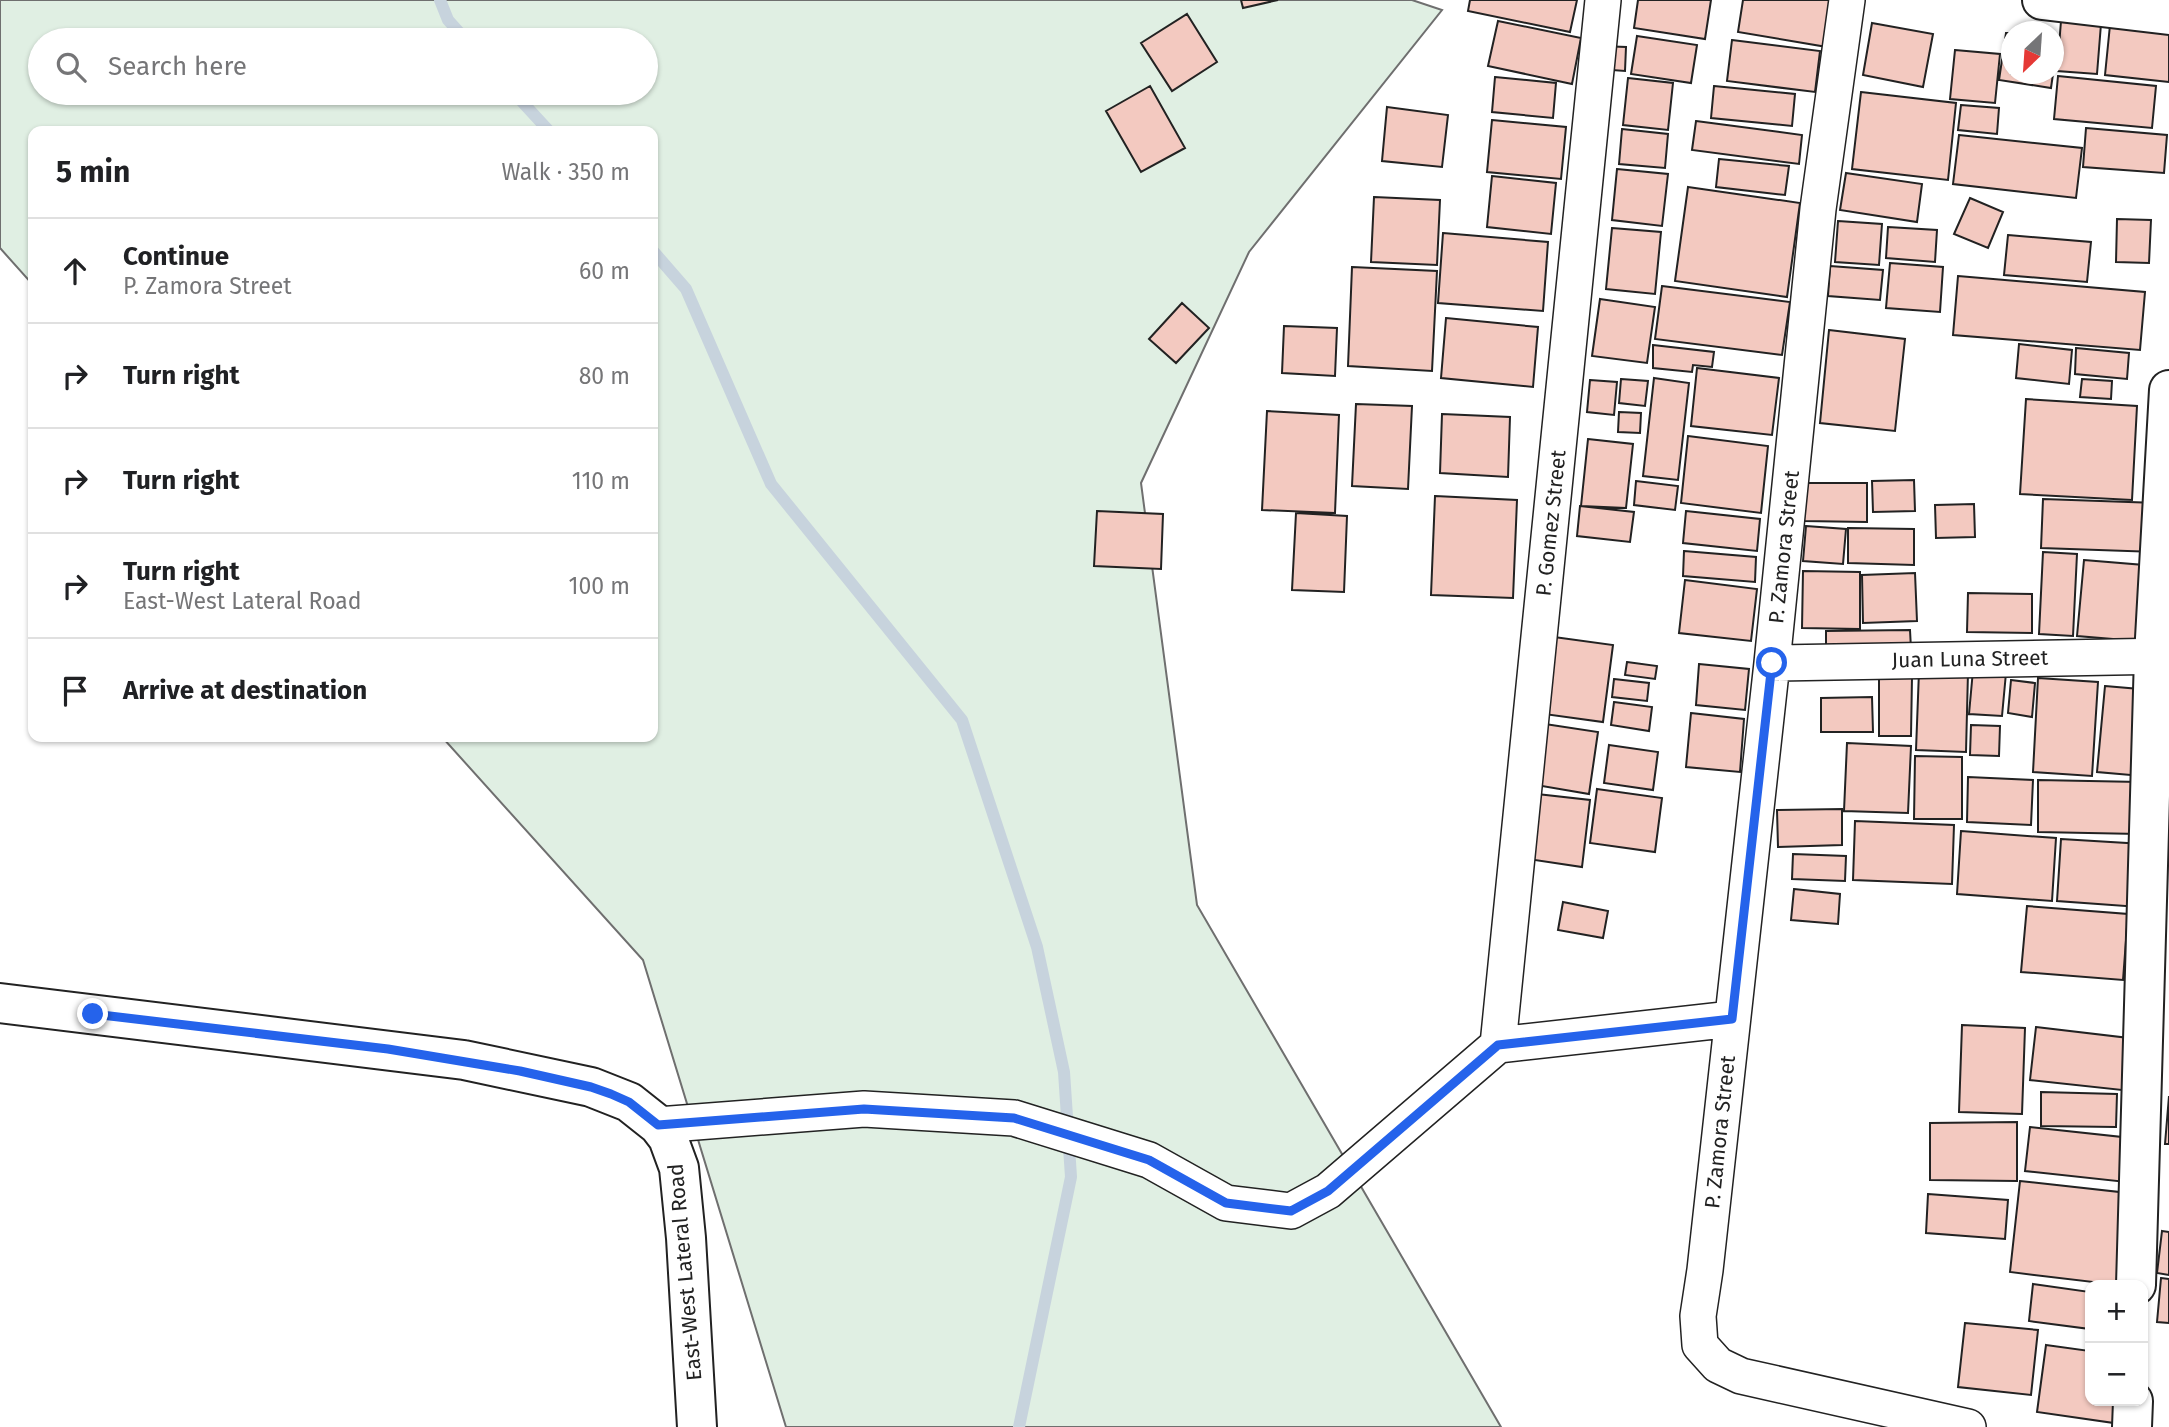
<!DOCTYPE html>
<meta charset="utf-8">
<style>
body{margin:0;font-family:"Fira Sans",sans-serif;background:#f2f2f2;color:#202124}
.controls{position:absolute;right:21px;bottom:21px;display:grid;overflow:hidden;border-radius:14px;box-shadow:0 2px 5px #0004}
.controls button{width:63px;height:63px;display:grid;place-items:center;padding:0;border:0;border-bottom:2px solid #e0e0e0;background:#fff;color:#202124;font:35px sans-serif}
.compass{position:absolute;left:2001px;top:21px;width:63px;height:63px;border-radius:50%;background:#fff;box-shadow:0 2px 5px #0004;rotate:205deg}
.stop{position:absolute;width:21px;height:21px;margin:-16px;border:5px solid #2563eb;border-radius:50%;background:#fff}
.stop.end{background:#2563eb;border-color:#fff;box-shadow:0 2px 7px #0008}
.list{margin:0;padding:0;list-style:none}
h2{display:flex;justify-content:space-between;align-items:center;height:91px;margin:0;padding:0 28px;font-size:30px}
h2 small{font-size:23px;font-weight:400;color:#757577}
.list li{display:grid;grid-template-columns:46px 1fr auto;gap:21px;align-items:center;box-sizing:border-box;height:105px;padding:0 28px;border-top:2px solid #e0e0e0}
.list b{display:block;font-size:26px;white-space:nowrap}
.list p{margin:0;font-size:23px;white-space:nowrap;color:#757577}
.list em{font-size:23px;font-style:normal;color:#757577}
.icon{flex:none;width:38px;height:38px;fill:none;stroke:currentColor;stroke-width:2;stroke-linecap:round;stroke-linejoin:round}
.map{position:relative;flex:none;width:2169px;height:1427px;overflow:hidden}
.search{position:absolute;background:#fff;box-shadow:0 2px 5px #0004;left:28px;top:28px;width:630px;height:77px;display:flex;align-items:center;gap:18px;box-sizing:border-box;padding:0 24px;border-radius:38px;color:#757577;font-size:26px}
.panel{position:absolute;background:#fff;box-shadow:0 2px 5px #0004;left:28px;top:126px;width:630px;height:616px;border-radius:14px}
.map>svg:first-child{display:block}
.green{fill:#e0efe3;stroke:#6f6f6f;stroke-width:2;fill-rule:evenodd}
.lines{fill:none;stroke-linecap:round;stroke-linejoin:round}
.stream{stroke:#c7d3dd;stroke-width:12}
.building{fill:#f3c9c0;stroke:#222;stroke-width:2}
.street-casing{stroke:#222;stroke-width:38}
.secondary-casing{stroke:#222;stroke-width:42}
.primary-casing{stroke:#222;stroke-width:42}
.street{stroke:#fff;stroke-width:35}
.secondary{stroke:#fff;stroke-width:38}
.primary{stroke:#fff;stroke-width:38}
.route{stroke:#2563eb;stroke-width:9}
.labels{text-anchor:middle;stroke-width:5;stroke-linejoin:round;paint-order:stroke}
.street-label{font-size:21px;fill:#222;stroke:#fff}
</style>
<div class="map">
<svg width="2169" height="1427" viewBox="0 0 2169 1427">
<rect width="100%" height="100%" fill="#fff"/>
<!-- green -->
<path class="green" d="M 0,0 L 1412,0 L 1442,10 L 1249,252 L 1141,483 L 1197,905 L 1501,1427 L 786,1427 L 643,960 L 442,737 L 653,737 L 653,131 L 33,131 L 33,285 L 0,248 ZM 40,40 L 646,40 L 646,93 L 40,93 Z"/>
<g class="lines">
<!-- stream -->
<path class="stream" d="M 440,0 L 448,20 L 466,40
M 514,93 L 549,131
M 653,251 L 686,289 L 771,484 L 962,720 L 1037,947 L 1064,1072 L 1071,1177 L 1019,1427"/>
</g>
<!-- building -->
<path class="building" d="M 1241,0 L 1278,0 L 1243,8 Z
M 1470,0 L 1577,0 L 1570,32 L 1468,11 Z
M 1638,0 L 1711,0 L 1705,39 L 1634,28 Z
M 1743,0 L 1834,0 L 1827,47 L 1738,32 Z
M 1187,14 L 1217,62 L 1172,91 L 1141,43 Z
M 1498,21 L 1581,38 L 1572,84 L 1488,66 Z
M 2061,21 L 2101,24 L 2097,74 L 2057,71 Z
M 1872,23 L 1933,34 L 1923,87 L 1863,75 Z
M 2110,25 L 2169,32 L 2169,82 L 2105,75 Z
M 2006,33 L 2011,33 L 2011,74 L 2053,74 L 2051,88 L 1999,80 Z
M 1637,36 L 1697,45 L 1691,83 L 1631,74 Z
M 1732,40 L 1820,51 L 1815,92 L 1727,81 Z
M 2054,40 L 2058,41 L 2054,73 Z
M 1600,46 L 1626,47 L 1625,71 L 1599,69 Z
M 1955,50 L 2000,54 L 1995,103 L 1950,99 Z
M 2058,76 L 2156,86 L 2152,128 L 2054,119 Z
M 1495,77 L 1556,83 L 1553,118 L 1492,112 Z
M 1628,78 L 1673,83 L 1668,130 L 1623,125 Z
M 1150,86 L 1185,148 L 1141,172 L 1106,111 Z
M 1714,86 L 1795,94 L 1792,126 L 1711,118 Z
M 1861,92 L 1956,103 L 1948,180 L 1852,169 Z
M 1961,105 L 1999,108 L 1997,134 L 1958,130 Z
M 1387,107 L 1448,115 L 1442,167 L 1382,161 Z
M 1492,120 L 1566,127 L 1561,179 L 1487,172 Z
M 1696,121 L 1802,135 L 1799,164 L 1692,150 Z
M 2086,128 L 2167,135 L 2164,173 L 2083,167 Z
M 1622,129 L 1668,134 L 1665,168 L 1619,164 Z
M 1959,135 L 2082,148 L 2076,198 L 1953,184 Z
M 1719,159 L 1789,166 L 1785,195 L 1716,187 Z
M 1617,169 L 1668,174 L 1662,226 L 1612,220 Z
M 1846,173 L 1922,184 L 1917,222 L 1840,210 Z
M 1492,176 L 1556,183 L 1551,234 L 1487,227 Z
M 1688,187 L 1800,203 L 1787,297 L 1675,281 Z
M 1374,197 L 1440,200 L 1437,265 L 1371,262 Z
M 1970,198 L 2003,212 L 1988,248 L 1954,234 Z
M 2117,219 L 2151,220 L 2149,263 L 2116,262 Z
M 1838,221 L 1882,224 L 1879,265 L 1835,262 Z
M 1888,227 L 1937,230 L 1935,262 L 1886,258 Z
M 1612,228 L 1661,232 L 1655,294 L 1606,289 Z
M 1443,233 L 1548,242 L 1543,311 L 1438,303 Z
M 2008,235 L 2091,242 L 2087,282 L 2004,275 Z
M 1890,263 L 1943,267 L 1940,312 L 1886,308 Z
M 1830,266 L 1883,270 L 1880,300 L 1828,296 Z
M 1352,267 L 1437,271 L 1432,371 L 1348,366 Z
M 1958,276 L 2145,292 L 2140,350 L 1953,335 Z
M 1662,286 L 1790,302 L 1782,355 L 1655,339 Z
M 1600,299 L 1655,307 L 1647,363 L 1592,356 Z
M 1182,303 L 1209,328 L 1176,363 L 1149,339 Z
M 1446,318 L 1538,327 L 1533,387 L 1441,378 Z
M 1284,326 L 1337,328 L 1335,376 L 1282,373 Z
M 1829,330 L 1905,339 L 1895,431 L 1820,423 Z
M 2019,344 L 2072,350 L 2069,384 L 2016,378 Z
M 1653,345 L 1714,352 L 1712,367 L 1693,365 L 1692,372 L 1653,368 Z
M 2076,348 L 2129,353 L 2127,379 L 2075,374 Z
M 1697,368 L 1779,378 L 1772,435 L 1691,426 Z
M 1654,378 L 1689,383 L 1678,480 L 1643,476 Z
M 1621,379 L 1648,381 L 1645,406 L 1619,403 Z
M 2082,379 L 2112,381 L 2111,399 L 2080,397 Z
M 1590,380 L 1617,382 L 1614,415 L 1587,412 Z
M 2026,399 L 2137,406 L 2132,500 L 2020,494 Z
M 1356,404 L 1412,406 L 1408,489 L 1352,486 Z
M 1267,411 L 1339,415 L 1335,513 L 1262,510 Z
M 1619,412 L 1641,413 L 1640,433 L 1618,432 Z
M 1442,414 L 1510,417 L 1508,477 L 1440,473 Z
M 1688,436 L 1768,446 L 1761,513 L 1681,503 Z
M 1588,439 L 1633,444 L 1626,508 L 1581,506 Z
M 1914,480 L 1915,511 L 1873,512 L 1872,481 Z
M 1636,481 L 1678,486 L 1675,510 L 1634,505 Z
M 1804,483 L 1867,483 L 1867,522 L 1803,521 Z
M 1435,496 L 1517,500 L 1513,598 L 1431,595 Z
M 2043,499 L 2157,503 L 2156,552 L 2041,548 Z
M 1974,504 L 1975,537 L 1936,538 L 1935,505 Z
M 1580,506 L 1634,512 L 1630,542 L 1577,536 Z
M 1097,511 L 1163,514 L 1161,569 L 1094,566 Z
M 1686,511 L 1760,519 L 1757,551 L 1683,543 Z
M 1296,513 L 1347,516 L 1344,592 L 1292,590 Z
M 1806,526 L 1846,529 L 1843,564 L 1803,561 Z
M 1848,528 L 1914,529 L 1914,565 L 1848,563 Z
M 1684,551 L 1756,557 L 1755,582 L 1683,576 Z
M 2043,552 L 2077,554 L 2073,636 L 2039,634 Z
M 2084,560 L 2156,566 L 2149,642 L 2077,636 Z
M 1803,571 L 1860,572 L 1860,629 L 1802,628 Z
M 1915,573 L 1917,621 L 1863,623 L 1862,575 Z
M 1685,580 L 1757,589 L 1751,641 L 1679,633 Z
M 1968,593 L 2032,594 L 2032,633 L 1967,632 Z
M 1910,630 L 1911,649 L 1826,651 L 1826,631 Z
M 1554,637 L 1613,645 L 1603,722 L 1544,714 Z
M 1627,662 L 1657,666 L 1655,679 L 1625,675 Z
M 1699,664 L 1749,669 L 1745,710 L 1696,705 Z
M 1973,670 L 2006,673 L 2002,716 L 1969,714 Z
M 1919,671 L 1968,672 L 1966,752 L 1916,750 Z
M 1879,677 L 1912,677 L 1911,736 L 1879,736 Z
M 2038,678 L 2098,682 L 2092,776 L 2033,772 Z
M 1614,679 L 1649,683 L 1647,701 L 1612,697 Z
M 2011,680 L 2035,683 L 2032,717 L 2008,713 Z
M 2105,686 L 2151,690 L 2142,776 L 2097,772 Z
M 1872,697 L 1873,732 L 1821,732 L 1821,698 Z
M 1614,702 L 1652,707 L 1649,731 L 1611,725 Z
M 1691,713 L 1744,719 L 1740,772 L 1686,767 Z
M 1545,724 L 1598,732 L 1589,794 L 1536,785 Z
M 1971,725 L 2000,726 L 1999,756 L 1970,755 Z
M 1847,743 L 1911,746 L 1908,813 L 1844,811 Z
M 1609,745 L 1658,752 L 1653,790 L 1604,783 Z
M 1915,756 L 1962,757 L 1962,819 L 1914,819 Z
M 1968,777 L 2033,780 L 2031,825 L 1967,822 Z
M 2038,780 L 2140,782 L 2139,834 L 2038,832 Z
M 1597,789 L 1662,798 L 1655,852 L 1590,843 Z
M 1537,794 L 1590,800 L 1582,867 L 1528,859 Z
M 1842,809 L 1842,845 L 1778,847 L 1777,810 Z
M 1855,821 L 1954,825 L 1952,884 L 1853,880 Z
M 1961,831 L 2056,838 L 2052,901 L 1957,894 Z
M 2061,839 L 2143,844 L 2139,907 L 2057,901 Z
M 1793,854 L 1846,856 L 1845,881 L 1792,879 Z
M 1794,889 L 1840,894 L 1838,924 L 1791,920 Z
M 1563,902 L 1608,911 L 1603,938 L 1558,930 Z
M 2027,906 L 2128,914 L 2123,980 L 2021,972 Z
M 1962,1025 L 2025,1028 L 2022,1114 L 1959,1112 Z
M 2036,1027 L 2137,1039 L 2131,1091 L 2030,1080 Z
M 2041,1092 L 2117,1094 L 2116,1127 L 2041,1126 Z
M 2169,1096 L 2169,1144 L 2165,1144 Z
M 2017,1122 L 2017,1181 L 1930,1180 L 1930,1123 Z
M 2030,1127 L 2131,1138 L 2126,1182 L 2025,1171 Z
M 2020,1181 L 2128,1193 L 2118,1285 L 2010,1272 Z
M 1928,1194 L 2008,1200 L 2005,1239 L 1926,1233 Z
M 2162,1231 L 2169,1232 L 2169,1275 L 2157,1273 Z
M 2161,1278 L 2169,1279 L 2169,1323 L 2157,1322 Z
M 2033,1284 L 2090,1292 L 2090,1329 L 2029,1321 Z
M 1965,1323 L 2038,1330 L 2031,1395 L 1958,1387 Z
M 2046,1345 L 2090,1351 L 2090,1401 L 2117,1401 L 2114,1423 L 2037,1412 Z"/>
<g class="lines">
<!-- street casing -->
<g class="street-casing">
<path id="street" d="M 1847,0 L 1818,209 L 1772,663 L 1705,1270 L 1698,1316 L 1700,1345 L 1718,1365 L 1741,1376 L 1968,1427
M 1772,663 L 2169,656
M 1498,1045 L 1603,0
M 658,1125 L 864,1109 L 1014,1118 L 1149,1160 L 1226,1203 L 1291,1211 L 1328,1191 L 1498,1045 L 1732,1019"/>
</g>
<!-- secondary casing -->
<g class="secondary-casing">
<path id="secondary" d="M 2042,0 L 2169,15
M 2136,1285 L 2154,656 L 2169,390
M 2132,1427 L 2133,1401"/>
</g>
<!-- primary casing -->
<g class="primary-casing">
<path id="primary" d="M 0,1003 L 464,1060 L 591,1087 L 629,1102 L 658,1125 L 668,1138 L 679,1168 L 686,1238 L 697,1427"/>
</g>
<!-- street -->
<use href="#street" class="street"/>
<!-- secondary -->
<use href="#secondary" class="secondary"/>
<!-- primary -->
<use href="#primary" class="primary"/>
</g>
<g class="lines">
<!-- route -->
<path class="route" d="M 93,1014 L 388,1049 L 520,1071 L 591,1087 L 611,1094 L 629,1102 L 658,1125 L 864,1109 L 1014,1118 L 1149,1160 L 1226,1203 L 1291,1211 L 1328,1191 L 1498,1045 L 1732,1019 L 1772,663"/>
</g>
<g class="labels">
<!-- street labels -->
<g class="street-label">
<text transform="translate(1551 523) rotate(-84)" y="7">P. Gomez Street</text>
<text transform="translate(1784 547) rotate(-84)" y="7">P. Zamora Street</text>
<text transform="translate(1970 659) rotate(-1)" y="7">Juan Luna Street</text>
<text transform="translate(1720 1132) rotate(-84)" y="7">P. Zamora Street</text>
<text transform="translate(685 1272) rotate(-95)" y="7">East-West Lateral Road</text>
</g>
</g>
</svg>
<div class="controls">
<button>+</button>
<button>−</button>
</div>
<svg class="compass" viewBox="-18 -18 36 36"><path d="M0-13l5 13h-10z" fill="#e53935"/><path d="M0 13l5-13h-10z" fill="#757577"/></svg>
<div class="stop" style="left:1772px;top:663px"></div>
<div class="stop end" style="left:93px;top:1014px"></div>
<div class="search"><svg class="icon" aria-label="search" viewBox="0 0 24 24"><circle cx="10" cy="10" r="6"/><path d="M15 15l6 6"/></svg>Search here</div>
<section class="panel">
<h2>5 min<small>Walk · 350 m</small></h2>
<ul class="list">
<li><svg class="icon" aria-label="ahead" viewBox="0 0 24 24"><path d="M12 20V5M6 11l6-6 6 6"/></svg><div><b>Continue</b><p>P. Zamora Street</p></div><em>60 m</em></li>
<li><svg class="icon" aria-label="right" viewBox="0 0 24 24"><path d="M7 20v-9h11M14 6l5 5-5 5"/></svg><div><b>Turn right</b></div><em>80 m</em></li>
<li><svg class="icon" aria-label="right" viewBox="0 0 24 24"><path d="M7 20v-9h11M14 6l5 5-5 5"/></svg><div><b>Turn right</b></div><em>110 m</em></li>
<li><svg class="icon" aria-label="right" viewBox="0 0 24 24"><path d="M7 20v-9h11M14 6l5 5-5 5"/></svg><div><b>Turn right</b><p>East-West Lateral Road</p></div><em>100 m</em></li>
<li><svg class="icon" aria-label="arrive" viewBox="0 0 24 24"><path d="M6 21V4h12l-3 4 3 4H6"/></svg><div><b>Arrive at destination</b></div></li>
</ul>
</section>
</div>
